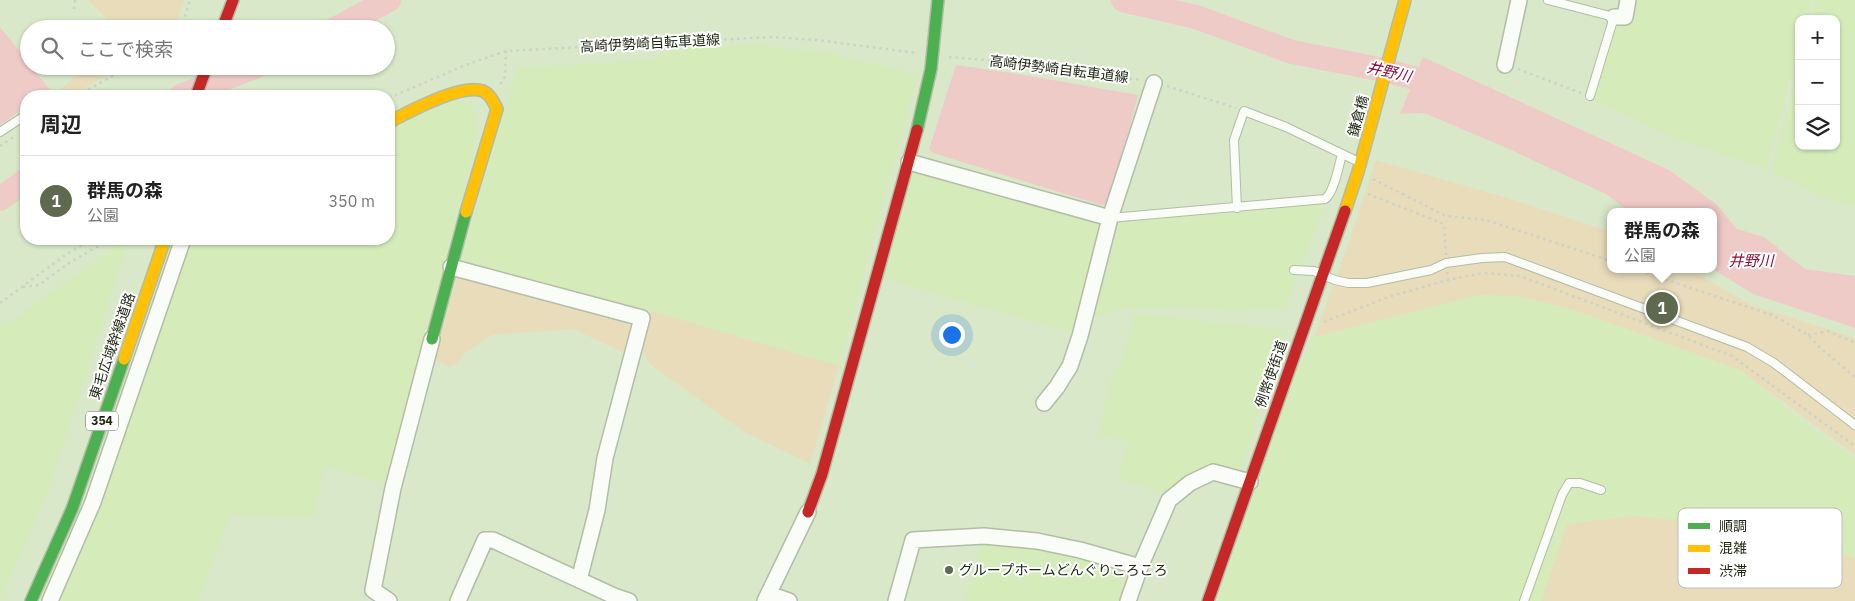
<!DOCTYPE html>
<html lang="ja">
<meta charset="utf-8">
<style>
body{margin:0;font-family:"IBM Plex Sans","Noto Sans JP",sans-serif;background:#f6f6f6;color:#222}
.controls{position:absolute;right:15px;top:15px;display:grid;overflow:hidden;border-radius:10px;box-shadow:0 1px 4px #0004}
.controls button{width:45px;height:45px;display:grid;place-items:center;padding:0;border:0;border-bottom:1px solid #e0e0e0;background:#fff;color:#222;font:25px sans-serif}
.you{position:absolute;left:951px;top:334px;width:18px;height:18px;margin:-12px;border:4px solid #fff;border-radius:50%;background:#1a73e8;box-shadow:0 0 0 8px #1a73e833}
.badge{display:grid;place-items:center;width:32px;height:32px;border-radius:50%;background:#5e6950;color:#fff;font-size:16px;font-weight:700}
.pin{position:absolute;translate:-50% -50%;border:2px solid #fff;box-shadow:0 1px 5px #0006}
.popup{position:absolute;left:1607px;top:208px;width:110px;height:65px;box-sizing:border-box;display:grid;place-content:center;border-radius:10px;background:#fff;filter:drop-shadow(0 1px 4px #0005);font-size:16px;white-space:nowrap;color:#767676}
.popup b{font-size:19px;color:#222}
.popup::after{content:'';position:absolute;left:50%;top:100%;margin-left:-10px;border:10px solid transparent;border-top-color:#fff}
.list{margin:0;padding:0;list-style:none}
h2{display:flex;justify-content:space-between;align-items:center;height:65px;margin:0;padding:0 20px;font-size:21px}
h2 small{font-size:16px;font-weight:400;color:#767676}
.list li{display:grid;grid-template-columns:32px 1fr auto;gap:15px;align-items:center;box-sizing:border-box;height:90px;padding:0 20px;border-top:1px solid #e0e0e0}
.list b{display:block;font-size:19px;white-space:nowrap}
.list p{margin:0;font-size:16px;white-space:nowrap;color:#767676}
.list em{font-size:16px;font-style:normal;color:#767676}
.icon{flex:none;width:28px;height:28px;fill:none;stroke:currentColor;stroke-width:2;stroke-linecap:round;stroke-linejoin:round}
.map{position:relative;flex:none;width:1855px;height:601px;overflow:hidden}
.search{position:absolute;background:#fff;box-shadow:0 1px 4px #0004;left:20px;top:20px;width:375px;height:55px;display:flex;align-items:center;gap:12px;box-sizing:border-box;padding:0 18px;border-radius:28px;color:#767676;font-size:19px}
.panel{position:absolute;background:#fff;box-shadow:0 1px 4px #0004;left:20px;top:90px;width:375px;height:155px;border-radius:20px}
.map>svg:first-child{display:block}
.built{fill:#d5ecba}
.green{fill:#e8dcbb}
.water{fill:#efcbc8}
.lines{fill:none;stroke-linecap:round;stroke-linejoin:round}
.river{stroke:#efcbc8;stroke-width:24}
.lane-casing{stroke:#b1bda5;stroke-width:10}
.street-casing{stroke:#b1bda5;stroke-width:18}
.fast-casing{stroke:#b1bda5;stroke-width:14}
.slow-casing{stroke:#b1bda5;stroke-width:14}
.jam-casing{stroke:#b1bda5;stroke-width:14}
.path{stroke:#cdd2c8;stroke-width:2.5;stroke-dasharray:2.5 4;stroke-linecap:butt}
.lane{stroke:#f9fcf7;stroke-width:8}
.street{stroke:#f9fcf7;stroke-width:15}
.fast{stroke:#4caf50;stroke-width:11}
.slow{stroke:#ffc107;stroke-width:11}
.jam{stroke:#c62828;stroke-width:11}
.poi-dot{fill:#5e6950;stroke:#fff;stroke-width:2}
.labels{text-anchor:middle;stroke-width:4;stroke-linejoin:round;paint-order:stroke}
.shield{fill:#fff;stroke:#5f6657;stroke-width:1}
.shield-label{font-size:12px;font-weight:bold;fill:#1b240f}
.street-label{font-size:14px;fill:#1b240f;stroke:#fff}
.poi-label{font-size:14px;fill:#1b240f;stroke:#fff;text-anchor:start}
.water-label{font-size:15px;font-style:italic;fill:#8b0e3a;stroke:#fff}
.key{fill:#fff;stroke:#bbbdb7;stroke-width:1}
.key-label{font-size:14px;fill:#1b240f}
</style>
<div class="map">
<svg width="1855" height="601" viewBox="0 0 1855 601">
<rect width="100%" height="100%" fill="#d9e8c9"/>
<!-- built -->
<path class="built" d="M 1636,0 L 1812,0 L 1807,19 L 1799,19 L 1799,48 L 1766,169 L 1676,138 L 1594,101 L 1612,37 L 1620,21 L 1631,25 Z
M 1816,0 L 1855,0 L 1855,206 L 1834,201 L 1771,171 L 1799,65 L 1799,146 L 1836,146 L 1836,19 L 1811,19 Z
M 752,45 L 823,52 L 908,72 L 917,77 L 839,366 L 651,311 L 468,266 L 463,258 L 517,68 L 653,60 L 674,49 Z
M 456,99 L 470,105 L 476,116 L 478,132 L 405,415 L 385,483 L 324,466 L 314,518 L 230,514 L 199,601 L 59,601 L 86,543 L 188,239 L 389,239 L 389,127 Z
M 921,172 L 1096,221 L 1101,232 L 1071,332 L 882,278 L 909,178 Z
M 1325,205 L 1285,309 L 1229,311 L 1187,307 L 1124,308 L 1095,316 L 1120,222 Z
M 120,244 L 127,247 L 45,500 L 0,600 L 0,329 Z
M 1479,295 L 1520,296 L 1577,311 L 1740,370 L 1805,423 L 1855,459 L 1855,601 L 1217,601 L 1294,374 L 1310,348 L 1314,337 Z
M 1134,314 L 1287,330 L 1239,474 L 1211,467 L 1167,493 L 1118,478 L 1128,441 L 1099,435 L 1111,375 L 1120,366 Z
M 982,538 L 1040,544 L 1133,572 L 1121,601 L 964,601 Z"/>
<!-- green -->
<path class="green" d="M 87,0 L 184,0 L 175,29 L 107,29 L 106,17 Z
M 87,66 L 122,66 L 71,96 L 63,96 L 60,90 Z
M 1376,160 L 1514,200 L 1611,232 L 1611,269 L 1689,269 L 1751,305 L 1855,338 L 1855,455 L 1740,370 L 1577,311 L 1520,296 L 1479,295 L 1314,337 L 1346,251 Z
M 462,278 L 626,323 L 631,327 L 623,352 L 573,329 L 492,335 L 462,355 L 458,363 L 449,367 L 434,359 L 457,279 Z
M 651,311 L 839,366 L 810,464 L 743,431 L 651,365 L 641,349 Z
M 1633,516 L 1792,531 L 1855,559 L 1855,601 L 1541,601 L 1567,524 Z"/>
<!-- water -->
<path class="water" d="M 0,27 L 29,63 L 29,66 L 31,66 L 51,91 L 42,96 L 26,96 L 26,107 L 0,125 Z
M 1423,57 L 1669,170 L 1716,204 L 1737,229 L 1764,237 L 1805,269 L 1855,276 L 1855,328 L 1753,294 L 1713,269 L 1713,212 L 1630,212 L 1606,194 L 1502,146 L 1424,113 L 1400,114 Z
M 956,65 L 1018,74 L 1138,95 L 1110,202 L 1101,205 L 933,153 L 929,149 Z"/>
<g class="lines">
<!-- river -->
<path class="river" d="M 1123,0 L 1196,17 L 1292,52 L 1384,70 L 1447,87
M 335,29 L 389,0
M 181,96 L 257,66
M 0,199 L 26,180"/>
<!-- lane casing -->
<g class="lane-casing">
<path id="lane" d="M 1548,0 L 1614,17 L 1590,96
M 0,132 L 26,115
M 1237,208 L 1234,140 L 1244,111 L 1286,127 L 1359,162
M 1110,218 L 1325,199 C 1334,193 1339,165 1342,154
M 1294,270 L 1314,271 L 1335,280 L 1348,283 L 1367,283 L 1431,270 L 1446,263 L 1482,258 L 1505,257 L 1747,347 L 1774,363 L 1855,425
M 1524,601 L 1562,495 L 1569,483 L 1580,483 L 1601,490"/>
</g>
<!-- street casing -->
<g class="street-casing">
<path id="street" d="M 1614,17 L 1625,17 L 1628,0
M 1505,65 L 1519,0
M 909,162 L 1110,218
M 451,267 L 642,318 L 605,458 L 597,510 L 579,580
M 1044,403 L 1057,387 L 1070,366 L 1080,336 L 1110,218 L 1154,83
M 769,594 L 789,601
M 50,601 L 93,502 L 183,239
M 389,601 L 373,590 L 393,488 L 432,339
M 458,601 L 485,540 L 493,540 L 614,596 L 629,601
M 765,601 L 808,512
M 896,601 L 913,540 L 984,536 L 1037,541 L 1080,550 L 1140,567
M 1128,601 L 1140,567 L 1169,500 L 1190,483 L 1213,472 L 1250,482"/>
</g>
<!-- fast casing -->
<g class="fast-casing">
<path id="fast" d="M 917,130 L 931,69 L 938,0
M 432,339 L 466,212
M 31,601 L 72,509 L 124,359"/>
</g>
<!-- slow casing -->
<g class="slow-casing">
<path id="slow" d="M 389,122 C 409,112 461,83 483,91 C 490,94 494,102 497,109 L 466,212
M 1345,211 L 1358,172 L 1405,0
M 124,359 L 165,239"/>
</g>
<!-- jam casing -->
<g class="jam-casing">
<path id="jam" d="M 222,29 L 233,0
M 196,96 L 207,66
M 808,512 L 822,474 L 917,130
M 1208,601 L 1345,211"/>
</g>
<!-- path -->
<path class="path" d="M 74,9 L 75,0
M 181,29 L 190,0
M 949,57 L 1054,66 L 1140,80
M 1518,69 L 1581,93
M 500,84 L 505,77 L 506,51
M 1167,86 L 1236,108
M 77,96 L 130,66
M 389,98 L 463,66 L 506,51 L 771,37 L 816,40 L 917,53
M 0,146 L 15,136
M 1373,179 L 1446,216 L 1486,220 L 1611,261
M 1368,194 L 1444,224 L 1446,255
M 1634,269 L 1772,315 L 1808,335 L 1818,346 L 1855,377
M 1447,272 L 1448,280 L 1484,273 L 1520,276 L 1732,356 L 1855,446
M 23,287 L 39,285 L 69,263 L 110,239
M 0,303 L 64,256 L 91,239
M 1324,322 L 1388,297 L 1448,280
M 1808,335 L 1828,331 L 1855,343"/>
<!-- lane -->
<use href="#lane" class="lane"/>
<!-- street -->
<use href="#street" class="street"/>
<!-- fast -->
<use href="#fast" class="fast"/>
<!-- slow -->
<use href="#slow" class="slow"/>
<!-- jam -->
<use href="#jam" class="jam"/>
</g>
<!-- markers -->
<circle class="poi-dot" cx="949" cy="570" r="5"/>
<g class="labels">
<!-- shield labels -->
<rect class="shield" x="86" y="411.5" width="32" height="19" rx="4"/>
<g class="shield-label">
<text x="102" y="425">354</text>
</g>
<!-- street labels -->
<g class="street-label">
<text transform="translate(650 43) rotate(-3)" y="5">高崎伊勢崎自転車道線</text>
<text transform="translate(1059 69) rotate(7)" y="5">高崎伊勢崎自転車道線</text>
<text transform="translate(1358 116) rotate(-75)" y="5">鎌倉橋</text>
<text transform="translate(112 346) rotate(-71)" y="5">東毛広域幹線道路</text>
<text transform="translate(1271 374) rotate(-71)" y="5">例幣使街道</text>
</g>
<!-- poi labels -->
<g class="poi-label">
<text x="959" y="575">グループホームどんぐりころころ</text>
</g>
<!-- water labels -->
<g class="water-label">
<text transform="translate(1389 72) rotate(13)" y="5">井野川</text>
<text x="1751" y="266">井野川</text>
</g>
</g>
<!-- legend -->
<rect x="1678" y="508" width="164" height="80" rx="8" class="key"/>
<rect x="1688" y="523" width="22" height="6" fill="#4caf50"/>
<rect x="1688" y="545" width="22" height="7" fill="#ffc107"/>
<rect x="1688" y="568" width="22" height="6" fill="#c62828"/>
<g class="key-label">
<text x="1719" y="531">順調</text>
<text x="1719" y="553">混雑</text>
<text x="1719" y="576">渋滞</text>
</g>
</svg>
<div class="controls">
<button>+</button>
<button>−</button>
<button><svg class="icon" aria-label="layers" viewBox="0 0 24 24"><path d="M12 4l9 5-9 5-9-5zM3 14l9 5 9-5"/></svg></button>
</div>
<div class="you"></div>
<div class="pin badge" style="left:1662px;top:308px">1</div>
<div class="popup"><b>群馬の森</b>公園</div>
<div class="search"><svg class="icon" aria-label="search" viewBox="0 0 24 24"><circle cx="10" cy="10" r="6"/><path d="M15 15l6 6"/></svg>ここで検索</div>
<section class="panel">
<h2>周辺<small></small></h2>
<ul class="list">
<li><span class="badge">1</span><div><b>群馬の森</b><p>公園</p></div><em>350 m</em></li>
</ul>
</section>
</div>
